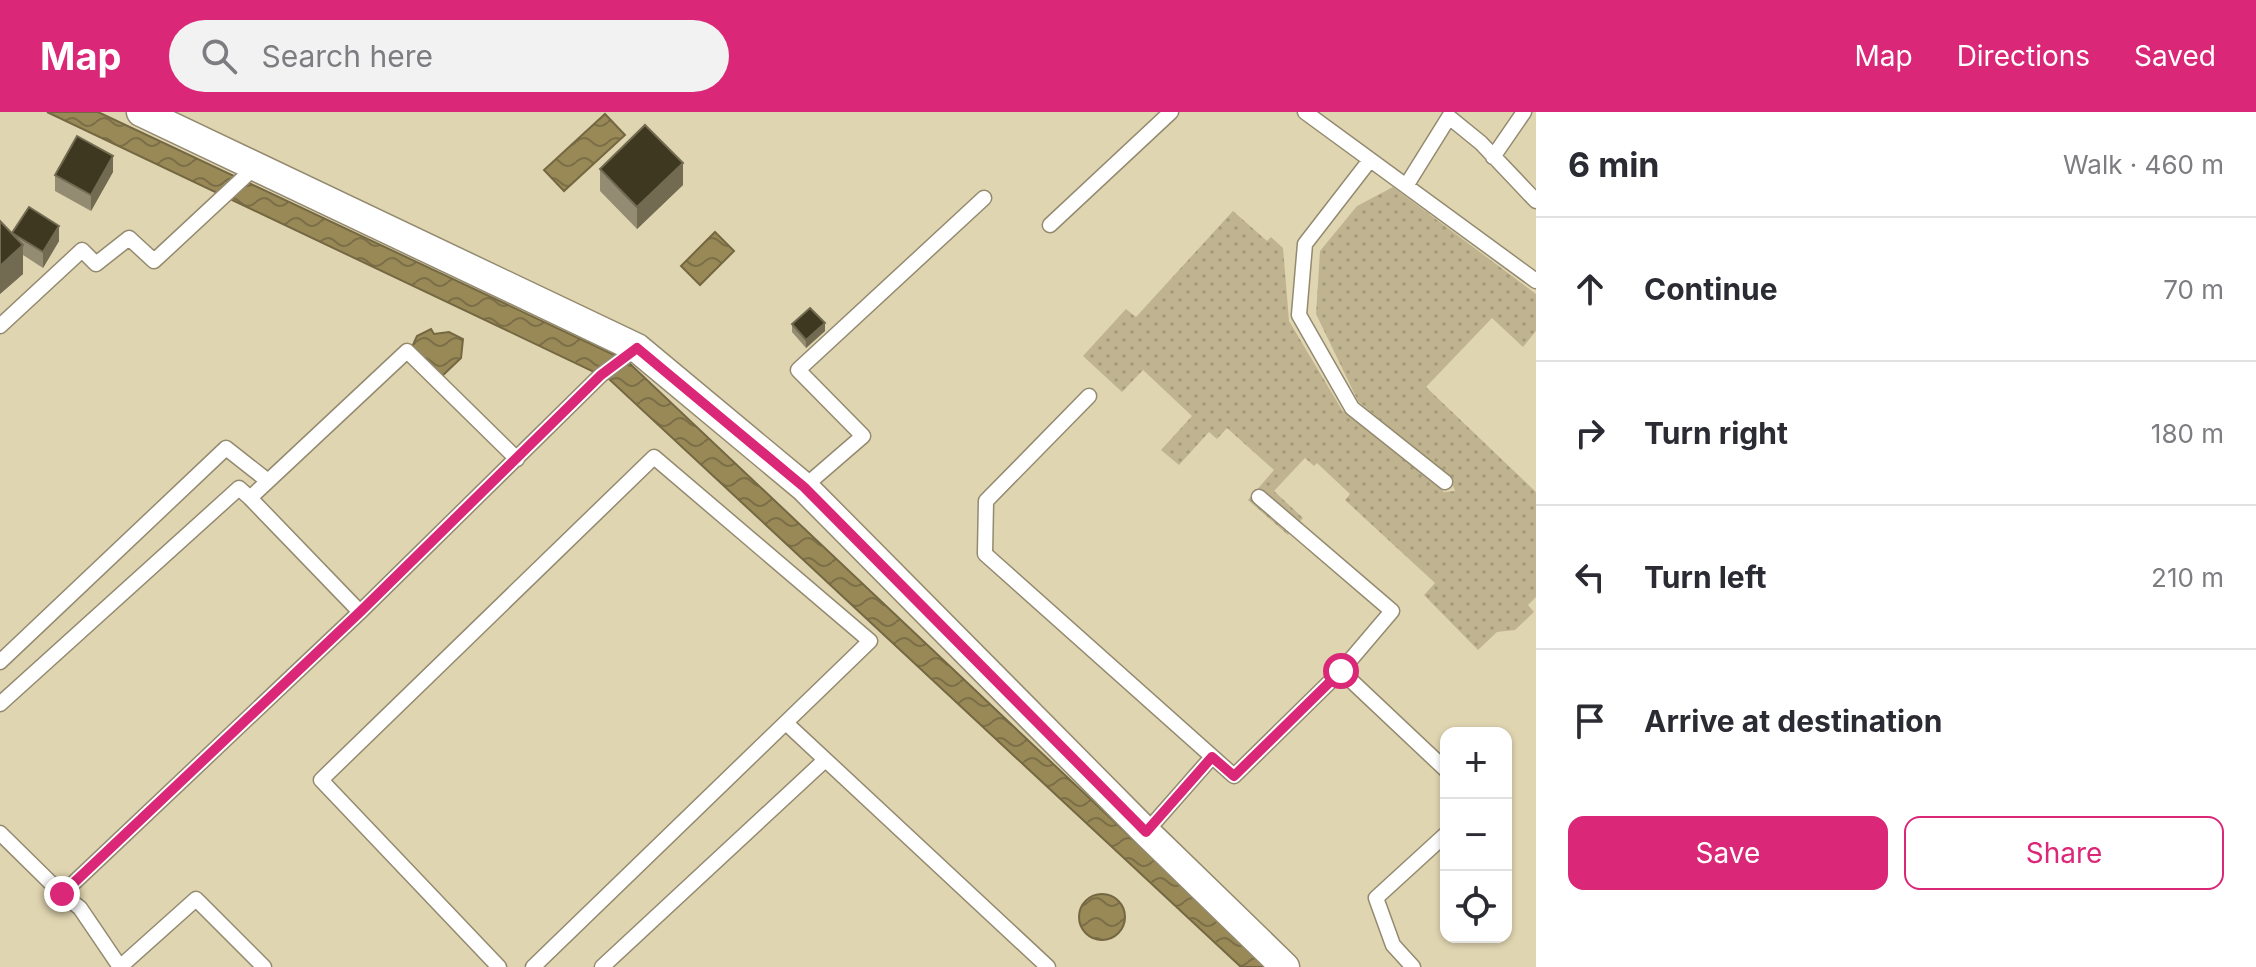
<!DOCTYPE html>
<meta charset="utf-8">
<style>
body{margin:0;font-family:Inter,sans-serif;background:#f2f2f3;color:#2b2b33}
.controls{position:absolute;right:24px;bottom:24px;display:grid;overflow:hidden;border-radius:16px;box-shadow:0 2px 6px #0004}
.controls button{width:72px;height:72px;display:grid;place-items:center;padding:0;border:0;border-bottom:2px solid #e1e1e2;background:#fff;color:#2b2b33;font:40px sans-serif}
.stop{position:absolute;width:24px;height:24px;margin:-18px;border:6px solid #db2777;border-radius:50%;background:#fff}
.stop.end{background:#db2777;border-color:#fff;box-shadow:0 2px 8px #0008}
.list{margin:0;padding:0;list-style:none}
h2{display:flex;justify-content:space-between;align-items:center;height:104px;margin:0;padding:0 32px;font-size:34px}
h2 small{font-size:26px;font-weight:400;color:#7c7c81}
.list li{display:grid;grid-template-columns:52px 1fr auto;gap:24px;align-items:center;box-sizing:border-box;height:144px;padding:0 32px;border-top:2px solid #e1e1e2}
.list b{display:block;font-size:30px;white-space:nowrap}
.list em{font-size:26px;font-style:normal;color:#7c7c81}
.actions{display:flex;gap:16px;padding:24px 32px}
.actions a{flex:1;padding:18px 0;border:2px solid #db2777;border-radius:16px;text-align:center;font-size:28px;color:#db2777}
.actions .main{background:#db2777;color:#fff}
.icon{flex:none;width:44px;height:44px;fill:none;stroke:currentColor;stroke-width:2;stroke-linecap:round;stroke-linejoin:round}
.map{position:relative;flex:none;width:1536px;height:855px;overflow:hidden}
header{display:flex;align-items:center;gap:48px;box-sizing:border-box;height:112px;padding:0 40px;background:#db2777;color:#fff}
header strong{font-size:38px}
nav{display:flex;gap:44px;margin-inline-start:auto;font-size:28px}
.search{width:560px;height:72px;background:#f2f2f3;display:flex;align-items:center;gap:20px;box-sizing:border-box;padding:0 28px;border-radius:44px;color:#7c7c81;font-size:30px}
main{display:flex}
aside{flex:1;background:#fff}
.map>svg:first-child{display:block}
.built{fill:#e0d5b1;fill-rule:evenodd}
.grass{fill:url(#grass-dots)}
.water{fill:url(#water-waves);stroke:#746842;stroke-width:2}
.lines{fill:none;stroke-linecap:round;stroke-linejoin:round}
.lane-casing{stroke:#938a70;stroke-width:17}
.street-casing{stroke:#938a70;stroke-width:31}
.lane{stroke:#fff;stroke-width:14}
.street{stroke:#fff;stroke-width:28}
.wall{fill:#948c72}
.shaded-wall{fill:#726b52}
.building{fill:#3f3820;stroke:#726b52;stroke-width:2}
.route{stroke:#db2777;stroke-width:10}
</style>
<header>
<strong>Map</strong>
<div class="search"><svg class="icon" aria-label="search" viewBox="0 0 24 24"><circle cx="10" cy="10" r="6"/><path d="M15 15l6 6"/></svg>Search here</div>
<nav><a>Map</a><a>Directions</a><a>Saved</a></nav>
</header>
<main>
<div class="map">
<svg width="1536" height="855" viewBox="0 0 1536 855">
<defs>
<pattern id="grass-dots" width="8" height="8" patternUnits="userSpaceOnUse" patternTransform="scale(2)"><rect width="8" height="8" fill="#c0b490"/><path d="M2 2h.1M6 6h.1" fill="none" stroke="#a59a7b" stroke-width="1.8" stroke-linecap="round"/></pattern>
<pattern id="water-waves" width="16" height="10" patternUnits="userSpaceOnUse" patternTransform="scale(2)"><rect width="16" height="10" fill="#998957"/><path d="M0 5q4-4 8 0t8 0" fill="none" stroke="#7c6f47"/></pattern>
</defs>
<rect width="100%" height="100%" fill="#eae1c5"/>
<!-- built -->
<path class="built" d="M 0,0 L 1536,0 L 1536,855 L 0,855 ZM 1446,621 L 1506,621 L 1506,825 L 1446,825 Z"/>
<!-- grass -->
<path class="grass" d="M 1393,75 L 1536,182 L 1536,219 L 1523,235 L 1492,206 L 1426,275 L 1536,380 L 1536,485 L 1528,493 L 1534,500 L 1515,518 L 1497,520 L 1478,538 L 1424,483 L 1435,471 L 1345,388 L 1350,382 L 1317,351 L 1314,354 L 1305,346 L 1274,379 L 1303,406 L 1288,423 L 1248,388 L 1274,358 L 1227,316 L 1217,327 L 1209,320 L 1179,353 L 1161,338 L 1192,304 L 1143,258 L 1122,280 L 1083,244 L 1126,197 L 1136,205 L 1233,99 L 1267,129 L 1271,125 L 1283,136 L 1289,209 L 1342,298 L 1444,380 L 1455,379 L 1451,368 L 1358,289 L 1316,202 L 1320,139 L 1357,94 Z"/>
<!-- water -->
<path class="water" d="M 47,0 L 98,0 L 627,249 L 1268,855 L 1241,855 L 609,267 Z
M 605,2 L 625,23 L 564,79 L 544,58 Z
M 715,120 L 734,139 L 700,173 L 681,154 Z
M 431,217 L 434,222 L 449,220 L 463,227 L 461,246 L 441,265 L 412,235 L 417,224 Z
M1079 805a23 23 0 1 1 46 0a23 23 0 1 1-46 0Z"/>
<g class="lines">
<!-- lane casing -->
<g class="lane-casing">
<path id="lane" d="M 1305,0 L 1536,169
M 1493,45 L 1524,0
M 1370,48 L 1305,132 L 1299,203 L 1352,296 L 1445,370
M 1406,74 L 1449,5 L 1481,31 L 1536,89
M 1050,113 L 1171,0
M 0,214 L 82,138 L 96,152 L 129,126 L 154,149 L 255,55
M 1089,284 L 986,389 L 985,442 L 1234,664 L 1341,559 L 1446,658
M 804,375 L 863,324 L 798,258 L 984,86
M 1259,385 L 1392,499 L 1341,559
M 360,500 L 250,386 L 407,239 L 517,347
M 0,550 L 226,336 L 268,369
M 0,592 L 239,376 L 250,386
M 786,611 L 1048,855
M 1146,720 L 1212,645
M 0,721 L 62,782
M 120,855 L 80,796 L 62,782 L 360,500 L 601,263 L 637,236
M 120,855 L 196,787 L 264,855
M 499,855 L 321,668 L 654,345 L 870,529 L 533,855
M 602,855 L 825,648
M 1413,855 L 1393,833 L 1376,786 L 1446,722"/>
</g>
<!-- street casing -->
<g class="street-casing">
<path id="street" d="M 141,0 L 637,236 L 804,375 L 1146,720 L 1285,855"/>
</g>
<!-- lane -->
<use href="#lane" class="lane"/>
<!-- street -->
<use href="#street" class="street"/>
</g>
<!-- wall -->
<path class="wall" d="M 600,57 L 683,73 L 637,117 L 600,79 Z
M 113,60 L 91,99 L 55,79 L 55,63 Z
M 0,109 L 12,122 L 59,129 L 43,156 L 23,143 L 23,162 L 0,182 Z
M 792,212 L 825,219 L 806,236 L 792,220 Z"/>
<!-- shaded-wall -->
<path class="shaded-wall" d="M 113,44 L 113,60 L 91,99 L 91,83 Z
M 683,51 L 683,73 L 637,117 L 637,95 Z
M 59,114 L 59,129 L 43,156 L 43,140 Z
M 23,133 L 23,162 L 0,182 L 0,154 Z
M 825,211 L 825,219 L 806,236 L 806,228 Z"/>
<!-- building -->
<path class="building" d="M 645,13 L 683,51 L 637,95 L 600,57 Z
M 77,24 L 113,44 L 91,83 L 55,63 Z
M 29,95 L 59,114 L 43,140 L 12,121 Z
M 0,109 L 23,133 L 0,154 Z
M 810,196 L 825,211 L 806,228 L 792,212 Z"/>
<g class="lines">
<!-- route -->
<path class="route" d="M 62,782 L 360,500 L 601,263 L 637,236 L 804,375 L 1146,720 L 1212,645 L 1234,664 L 1341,559"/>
</g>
</svg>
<div class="controls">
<button>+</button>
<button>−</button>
<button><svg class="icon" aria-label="locate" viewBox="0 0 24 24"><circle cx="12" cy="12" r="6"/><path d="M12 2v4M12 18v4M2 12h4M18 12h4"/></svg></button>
</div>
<div class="stop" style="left:1341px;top:559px"></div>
<div class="stop end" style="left:62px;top:782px"></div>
</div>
<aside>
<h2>6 min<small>Walk · 460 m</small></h2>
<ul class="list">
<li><svg class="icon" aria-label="ahead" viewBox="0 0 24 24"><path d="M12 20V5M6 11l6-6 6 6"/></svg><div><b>Continue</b></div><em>70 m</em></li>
<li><svg class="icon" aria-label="right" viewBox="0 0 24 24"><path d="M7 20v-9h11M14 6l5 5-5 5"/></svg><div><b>Turn right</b></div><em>180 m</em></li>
<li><svg class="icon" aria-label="left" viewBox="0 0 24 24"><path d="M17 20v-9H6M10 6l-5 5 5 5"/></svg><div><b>Turn left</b></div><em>210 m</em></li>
<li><svg class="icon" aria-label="arrive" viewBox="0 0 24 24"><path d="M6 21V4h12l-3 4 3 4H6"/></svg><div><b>Arrive at destination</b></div></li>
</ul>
<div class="actions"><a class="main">Save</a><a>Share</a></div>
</aside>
</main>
